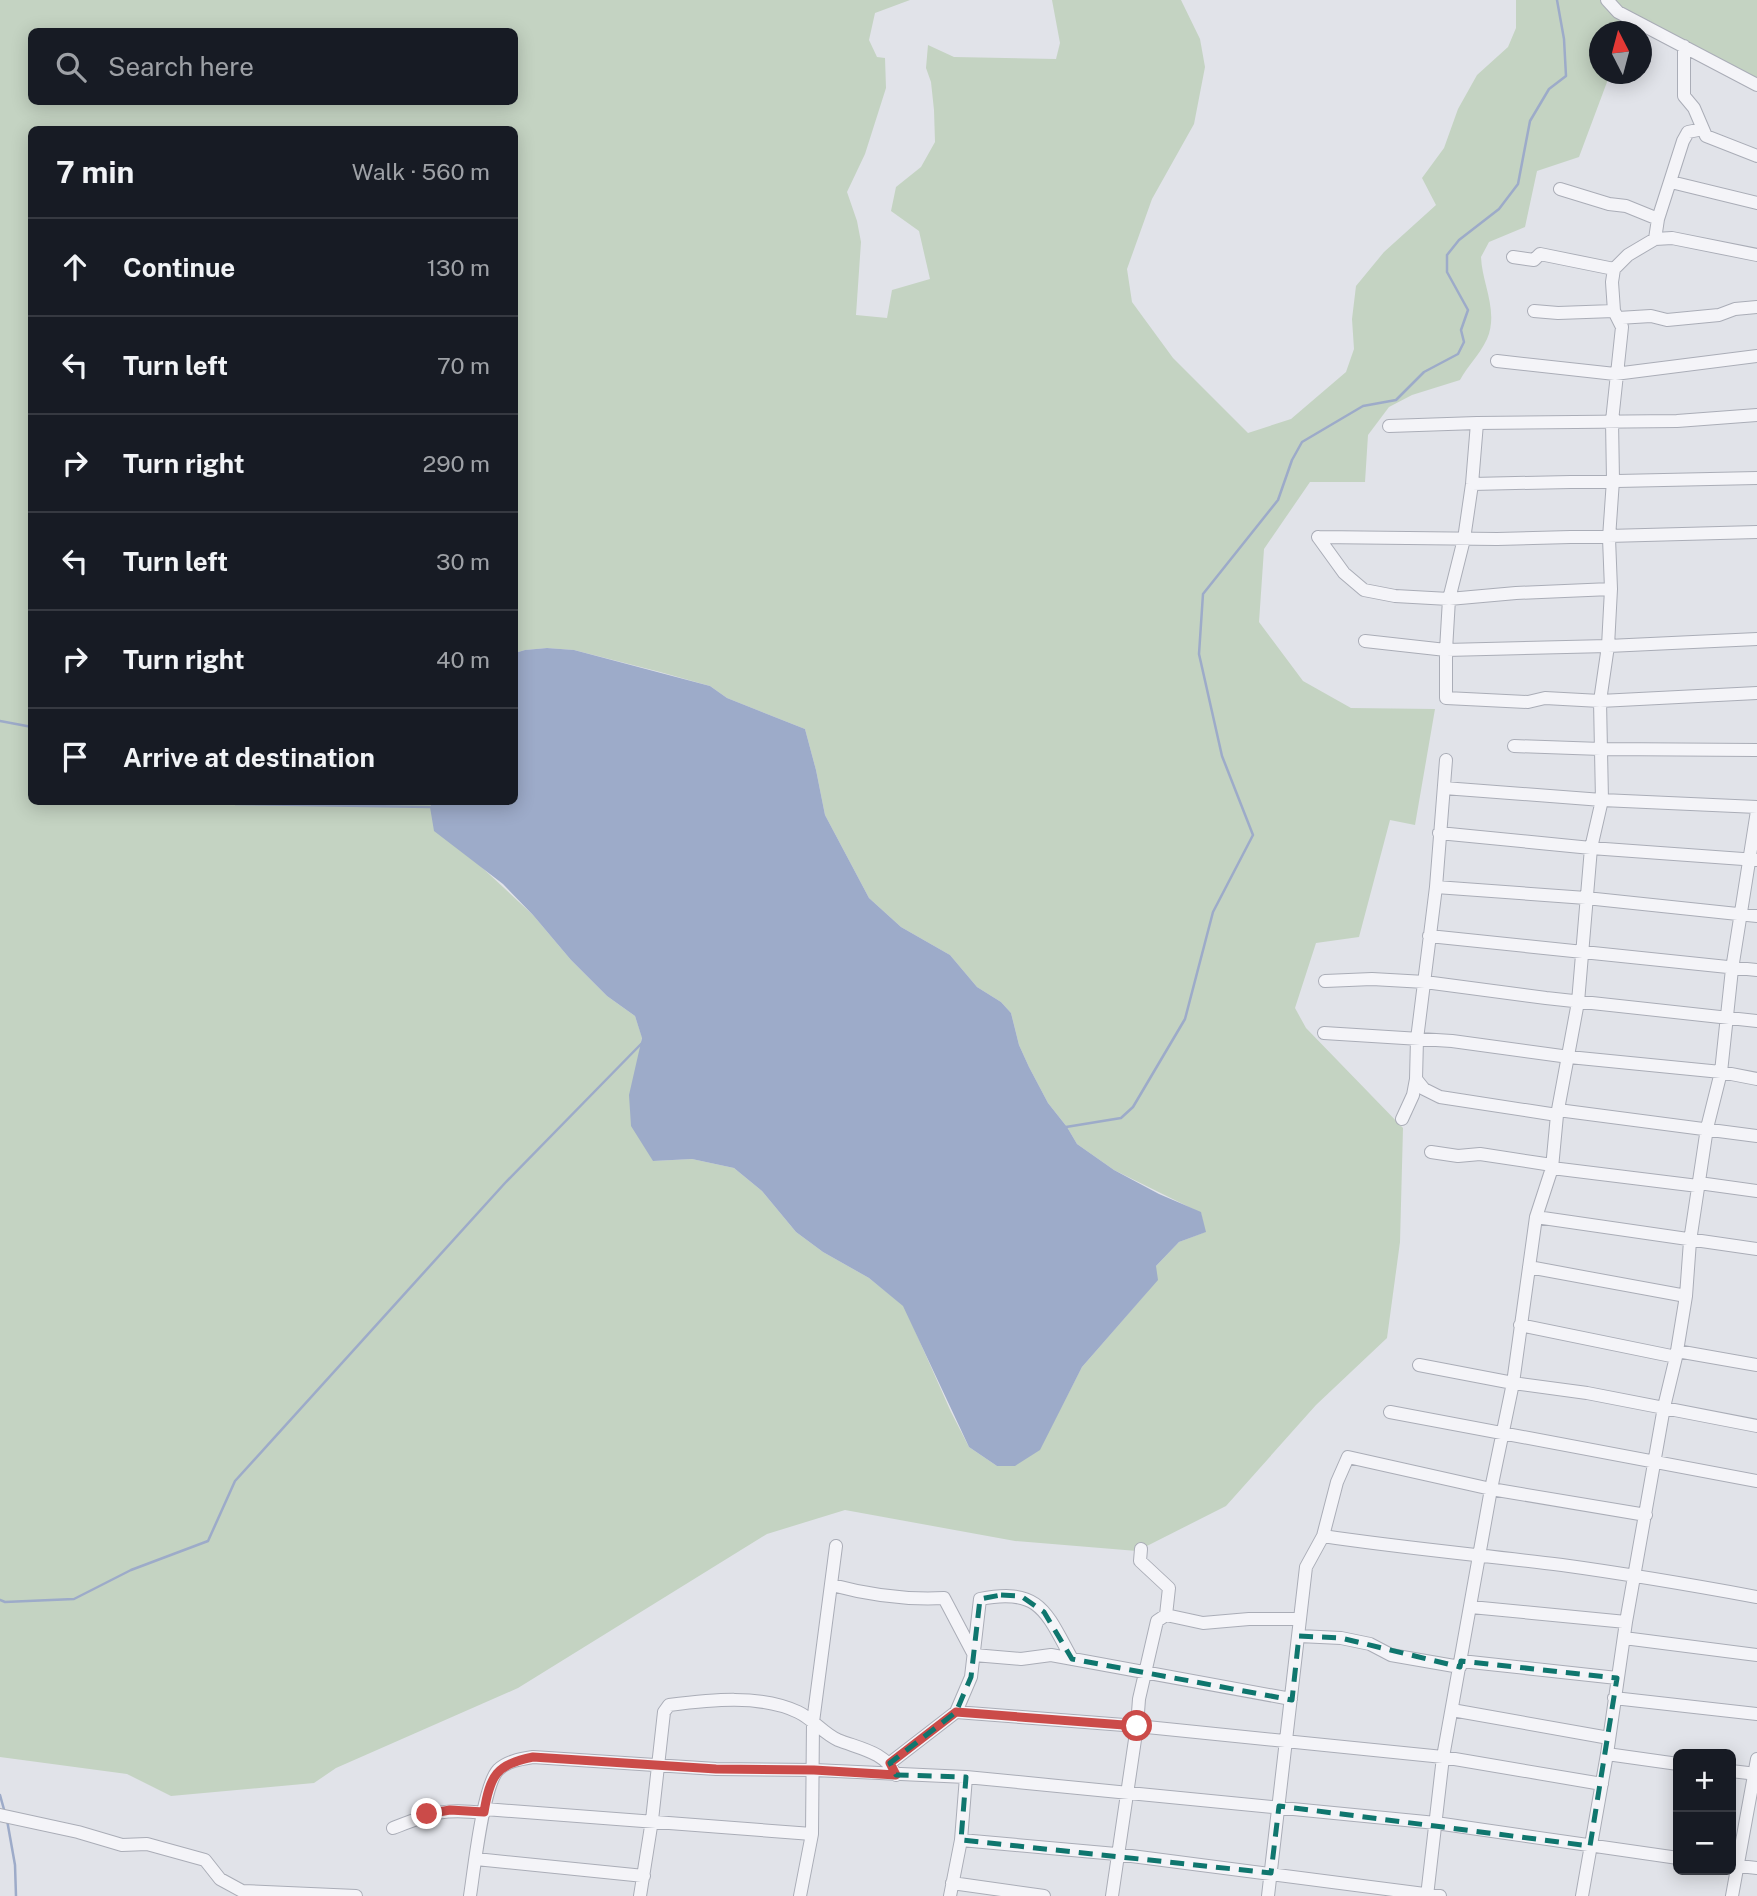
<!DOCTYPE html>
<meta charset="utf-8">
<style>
body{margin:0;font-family:"Public Sans",sans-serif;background:#242831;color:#f1f3f6}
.controls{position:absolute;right:21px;bottom:21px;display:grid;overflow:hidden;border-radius:10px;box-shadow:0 4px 18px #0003}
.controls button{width:63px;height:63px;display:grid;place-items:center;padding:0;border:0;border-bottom:2px solid #363941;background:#171b24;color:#f1f3f6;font:35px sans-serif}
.compass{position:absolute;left:1589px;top:21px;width:63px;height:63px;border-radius:50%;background:#171b24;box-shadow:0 4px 18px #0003;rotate:354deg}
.stop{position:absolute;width:21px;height:21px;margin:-16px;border:5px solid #cb4b49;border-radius:50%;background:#fff}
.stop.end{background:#cb4b49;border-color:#fff;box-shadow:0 2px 7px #0008}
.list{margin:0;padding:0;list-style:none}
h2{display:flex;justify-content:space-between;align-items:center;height:91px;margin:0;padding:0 28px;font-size:30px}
h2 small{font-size:23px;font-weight:400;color:#9ea1a6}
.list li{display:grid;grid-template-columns:46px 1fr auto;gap:21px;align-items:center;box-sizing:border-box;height:98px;padding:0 28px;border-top:2px solid #363941}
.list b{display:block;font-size:26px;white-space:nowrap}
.list em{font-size:23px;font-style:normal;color:#9ea1a6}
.icon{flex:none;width:38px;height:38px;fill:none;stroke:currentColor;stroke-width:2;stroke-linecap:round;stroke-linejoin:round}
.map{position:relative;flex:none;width:1757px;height:1896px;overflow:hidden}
.search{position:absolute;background:#171b24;box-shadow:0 4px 18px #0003;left:28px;top:28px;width:490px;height:77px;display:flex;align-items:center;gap:18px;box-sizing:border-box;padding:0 24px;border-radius:10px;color:#9ea1a6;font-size:26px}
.panel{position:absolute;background:#171b24;box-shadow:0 4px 18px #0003;left:28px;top:126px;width:490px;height:679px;border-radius:10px}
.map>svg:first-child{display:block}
.green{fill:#c4d3c2;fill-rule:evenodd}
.water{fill:#9dabc9}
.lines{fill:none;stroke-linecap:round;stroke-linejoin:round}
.stream{stroke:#9dabc9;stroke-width:2.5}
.minor-casing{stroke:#aaadb7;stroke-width:14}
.minor{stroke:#f4f4f8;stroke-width:12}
.route{stroke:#cb4b49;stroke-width:9}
.marked{fill:none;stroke:#0f766e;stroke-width:5;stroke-dasharray:14 9;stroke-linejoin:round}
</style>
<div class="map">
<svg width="1757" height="1896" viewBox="0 0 1757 1896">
<rect width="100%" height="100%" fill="#e1e3e9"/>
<!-- green -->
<path class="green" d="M 0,0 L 910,0 L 875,13 L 869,40 L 877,57 L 885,58 L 886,88 L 865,154 L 847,192 L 857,221 L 861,242 L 856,315 L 887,318 L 892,290 L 930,279 L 919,231 L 891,211 L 896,187 L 921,167 L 935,142 L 934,110 L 931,82 L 926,68 L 928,45 L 954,57 L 1056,59 L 1060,43 L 1052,0 L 1181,0 L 1200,39 L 1205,67 L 1194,124 L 1152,199 L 1127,269 L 1132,302 L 1173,358 L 1248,433 L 1291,419 L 1346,372 L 1354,349 L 1352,319 L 1356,286 L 1384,252 L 1436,205 L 1422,178 L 1444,148 L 1458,109 L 1477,75 L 1508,47 L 1516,28 L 1516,0 L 1757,0 L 1757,81 L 1629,20 L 1625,31 L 1600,32 L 1600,74 L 1610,74 L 1579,157 L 1537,171 L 1525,227 L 1489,242 L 1481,257 C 1482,284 1499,311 1487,339 C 1479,356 1468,365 1460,380 L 1412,395 L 1389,407 L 1368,435 L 1365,482 L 1310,482 L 1264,549 L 1259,622 L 1303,681 L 1351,708 L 1435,709 L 1415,825 L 1390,820 L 1359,937 L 1316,943 L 1295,1008 L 1306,1028 L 1403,1128 L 1400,1242 L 1387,1338 L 1316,1405 L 1226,1506 L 1137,1551 L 1015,1541 L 845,1510 L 767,1534 L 518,1688 L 336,1768 L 314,1783 L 171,1796 L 127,1774 L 0,1757 ZM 32,32 L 514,32 L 514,102 L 32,102 ZM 32,130 L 514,130 L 515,653 L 525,650 L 547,648 L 574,650 L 660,672 L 710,686 L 727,698 L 805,729 L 816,770 L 825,815 L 869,898 L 901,927 L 950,955 L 977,987 L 1001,1002 L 1011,1013 L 1019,1045 L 1029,1067 L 1048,1103 L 1067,1127 L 1077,1144 L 1114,1170 L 1201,1213 L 1205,1232 L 1179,1242 L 1156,1266 L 1148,1291 L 1082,1367 L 1039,1450 L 1015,1465 L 997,1466 L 969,1447 L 951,1412 L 904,1306 L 869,1278 L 823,1252 L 796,1232 L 762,1191 L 734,1168 L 692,1159 L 653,1161 L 639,1056 L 642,1037 L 635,1016 L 607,996 L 571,960 L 533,915 L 475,861 L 430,807 L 432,802 L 32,802 Z"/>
<!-- water -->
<path class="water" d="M 547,648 L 574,650 L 710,686 L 727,698 L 805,729 L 816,770 L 825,815 L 869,898 L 901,927 L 950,955 L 977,987 L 1001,1002 L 1011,1013 L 1019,1045 L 1029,1067 L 1048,1103 L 1067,1127 L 1077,1144 L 1114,1170 L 1159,1194 L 1201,1212 L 1206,1232 L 1179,1242 L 1156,1266 L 1158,1280 L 1082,1367 L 1040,1450 L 1015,1466 L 997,1466 L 969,1447 L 903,1306 L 869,1278 L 823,1252 L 796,1232 L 762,1191 L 734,1168 L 692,1159 L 653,1161 L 631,1126 L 629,1095 L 642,1038 L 635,1016 L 607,996 L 571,960 L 533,915 L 503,884 L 434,831 L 430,807 L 432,802 L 514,802 L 515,653 L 525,650 Z"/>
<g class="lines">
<!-- stream -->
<path class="stream" d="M 0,721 L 32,727
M 231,802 L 236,804 L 430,807
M 1066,1127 L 1121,1118 L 1133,1107 L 1185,1019 L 1213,912 L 1253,835 L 1222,756 L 1199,654 L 1203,594 L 1278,500 L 1292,460 L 1302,442 L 1363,406 L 1396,400 L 1424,372 L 1458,354 L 1464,342 L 1461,330 L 1468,310 L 1447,272 L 1447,255 L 1459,240 L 1499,209 L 1518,184 L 1530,121 L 1549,89 L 1566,76 L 1564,39 L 1557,0
M 0,1600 L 5,1602 L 74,1599 L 131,1570 L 208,1541 L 235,1481 L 505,1183 L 643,1042
M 0,1795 L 5,1813
M 7,1820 L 15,1865 L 16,1896"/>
<!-- minor casing -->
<g class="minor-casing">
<path id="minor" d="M 1607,0 L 1618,12 L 1757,85
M 1684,46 L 1684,96 L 1694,108 L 1706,136 L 1757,156
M 1671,182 L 1757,203
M 1560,189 L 1609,204 L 1626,206 L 1658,219
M 1655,239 L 1672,238 L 1757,255
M 1513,257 L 1534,260 L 1540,254 L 1614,269
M 1534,311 L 1558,313 L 1614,311
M 1618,318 L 1651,316 L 1667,320 L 1719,315 L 1735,309 L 1757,307
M 1497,361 L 1615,374 L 1757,356
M 1757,415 L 1677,421 L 1477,423 L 1472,484 L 1464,539 L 1449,599 L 1446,650 L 1608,646 L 1757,639
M 1389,426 L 1477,423
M 1472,484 L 1757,478
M 1318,537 L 1497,539 L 1757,532
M 1318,537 L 1344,573 L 1364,590 L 1395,596 L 1449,599 L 1516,593 L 1611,589
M 1365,641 L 1446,650 L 1446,698 L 1528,702 L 1545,698 L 1600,701 L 1757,693
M 1514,746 L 1601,749 L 1757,750
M 1446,760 L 1436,887 L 1417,1039 L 1416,1079 L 1424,1089 L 1440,1097 L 1557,1115
M 1444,788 L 1602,800 L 1757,807
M 1439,833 L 1591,848 L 1757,860
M 1436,887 L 1586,898 L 1757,916
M 1429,936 L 1757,970
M 1325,981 L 1372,979 L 1425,982 L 1546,998 L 1757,1021
M 1324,1033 L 1452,1041 L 1569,1057 L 1721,1072 L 1757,1079
M 1558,1110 L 1757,1136
M 1402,1119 L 1413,1095 L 1416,1079
M 1431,1152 L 1458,1156 L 1480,1154 L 1552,1165
M 1552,1168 L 1698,1186
M 1699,1183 L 1757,1191
M 1536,1217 L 1757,1249
M 1529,1267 L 1686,1296
M 1520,1325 L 1676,1357
M 1677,1351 L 1757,1365
M 1419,1365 L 1513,1383 L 1587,1393 L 1757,1426
M 1390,1412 L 1757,1481
M 1323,1536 C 1402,1548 1482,1555 1562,1565 C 1627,1574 1692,1585 1757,1597
M 832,1585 C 869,1595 905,1600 944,1598 L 974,1655
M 1471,1607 L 1626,1622
M 1166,1615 L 1203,1623 L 1249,1619 L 1300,1619
M 1299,1636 L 1341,1638 L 1370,1644 L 1391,1655 L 1460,1667
M 1624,1638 L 1757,1655
M 974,1655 L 1021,1659 L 1051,1655 L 1291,1699
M 1461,1661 L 1617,1678
M 1614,1698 L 1757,1714
M 1452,1710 L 1609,1738
M 956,1712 L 1137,1726 L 1443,1757 L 1602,1784
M 1607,1754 L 1678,1764
M 890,1763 L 956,1712 L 971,1677 L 980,1599 C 1040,1587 1046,1612 1072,1659
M 1731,1771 L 1757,1774
M 485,1809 L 812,1834
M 0,1815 L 78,1832 L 122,1845 L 147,1844 L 205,1860 L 220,1879 L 242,1891 L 356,1896
M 393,1828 C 432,1813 442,1808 484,1813
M 961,1840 L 1116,1854 L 1440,1896
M 476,1859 L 644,1876
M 1731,1865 L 1757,1868
M 952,1883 L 1044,1896
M 470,1896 C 474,1870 483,1786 498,1770 C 507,1761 521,1759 533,1757 L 716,1769 L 814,1770 L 966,1777 L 1436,1823 L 1678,1858
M 640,1896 L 652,1820 L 664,1712 L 669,1705 C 710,1700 760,1694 798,1712 C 813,1719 824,1734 838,1740 C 861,1749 885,1752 896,1775
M 800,1896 L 812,1834 L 813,1722 L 836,1546
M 950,1896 L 961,1840 L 966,1777
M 1112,1896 L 1137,1726 L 1139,1699 L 1157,1621 L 1166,1615 L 1169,1588 L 1140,1561 L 1141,1549
M 1268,1896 L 1306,1567 L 1323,1536 L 1337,1482 L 1348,1457 L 1491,1489 L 1646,1515
M 1427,1896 L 1443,1757 L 1491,1489 L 1513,1383 L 1536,1217 L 1552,1168 L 1557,1115 L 1578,1002 L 1591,848 L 1602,800 L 1600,701 L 1608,646 L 1611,589 L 1609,538 L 1613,480 L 1612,421 L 1622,327 L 1614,311 L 1612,282 L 1614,269 L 1628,255 L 1655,239 L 1658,219 L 1683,141 L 1688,132 L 1703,129
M 1582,1896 L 1607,1754 L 1626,1622 L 1664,1407 L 1676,1357 L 1686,1296 L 1690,1241 L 1707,1128 L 1721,1072 L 1732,969 L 1757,811
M 1732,1896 L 1757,1759"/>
</g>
<!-- minor -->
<use href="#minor" class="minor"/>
</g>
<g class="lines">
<!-- route -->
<path class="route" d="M 427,1814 L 450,1810 L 484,1812 C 490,1776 496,1764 533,1757 L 716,1769 L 814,1770 L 896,1775 L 890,1763 L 956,1712 L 1137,1726"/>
</g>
<!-- marked area -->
<path class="marked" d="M 1001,1595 L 1021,1596 L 1044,1612 L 1072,1659 L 1292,1700 L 1299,1636 L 1341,1638 L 1460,1667 L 1461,1661 L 1617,1678 L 1590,1846 L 1279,1806 L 1271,1873 L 961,1840 L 966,1777 L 896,1775 L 890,1763 L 956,1712 L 971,1677 L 980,1599 Z"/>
</svg>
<div class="controls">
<button>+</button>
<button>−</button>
</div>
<svg class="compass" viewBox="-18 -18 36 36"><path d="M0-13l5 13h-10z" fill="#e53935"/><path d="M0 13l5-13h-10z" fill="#9ea1a6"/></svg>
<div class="stop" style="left:1137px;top:1726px"></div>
<div class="stop end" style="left:427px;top:1814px"></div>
<div class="search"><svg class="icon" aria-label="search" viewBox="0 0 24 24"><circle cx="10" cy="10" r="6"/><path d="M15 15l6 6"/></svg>Search here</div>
<section class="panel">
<h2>7 min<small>Walk · 560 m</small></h2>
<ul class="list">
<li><svg class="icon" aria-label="ahead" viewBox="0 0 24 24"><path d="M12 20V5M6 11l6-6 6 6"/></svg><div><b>Continue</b></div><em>130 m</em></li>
<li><svg class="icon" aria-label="left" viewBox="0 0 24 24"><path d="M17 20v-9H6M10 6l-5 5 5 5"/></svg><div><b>Turn left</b></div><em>70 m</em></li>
<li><svg class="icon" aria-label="right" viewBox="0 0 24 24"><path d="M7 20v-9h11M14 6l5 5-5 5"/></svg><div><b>Turn right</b></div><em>290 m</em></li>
<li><svg class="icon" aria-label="left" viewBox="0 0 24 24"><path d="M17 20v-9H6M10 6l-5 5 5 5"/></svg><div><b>Turn left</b></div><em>30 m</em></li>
<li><svg class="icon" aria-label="right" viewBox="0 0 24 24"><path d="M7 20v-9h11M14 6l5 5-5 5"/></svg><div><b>Turn right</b></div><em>40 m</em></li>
<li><svg class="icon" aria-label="arrive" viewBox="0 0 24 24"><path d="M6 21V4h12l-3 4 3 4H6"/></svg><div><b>Arrive at destination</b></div></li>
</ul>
</section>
</div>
